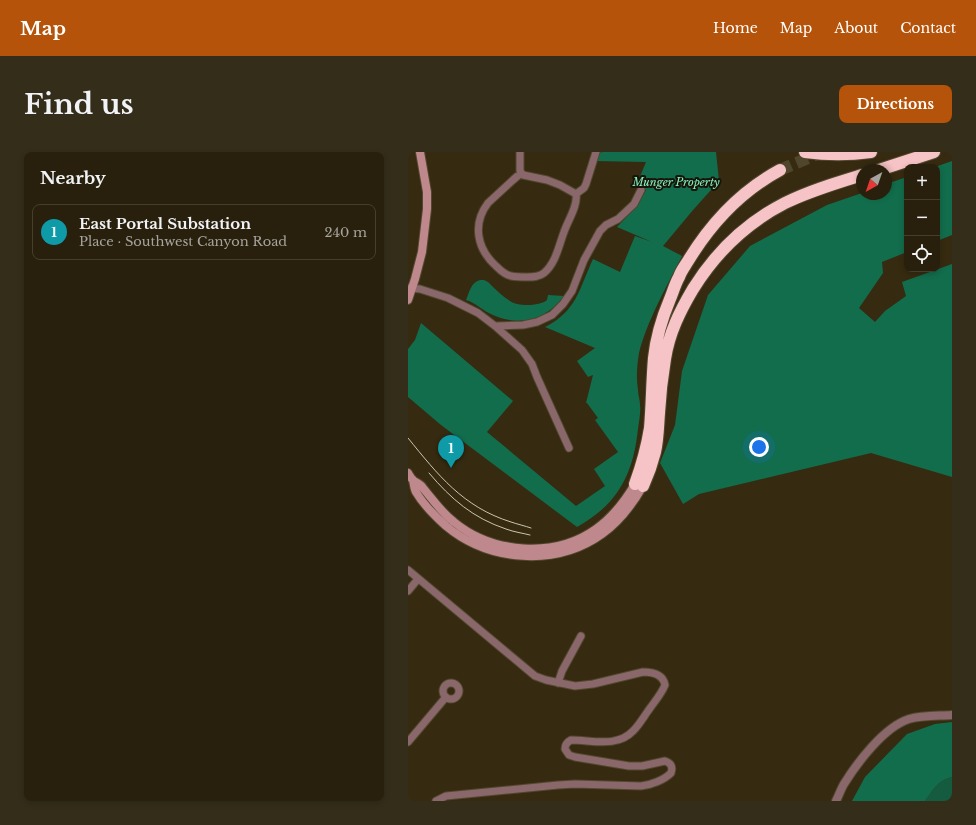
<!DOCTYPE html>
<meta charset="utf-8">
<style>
body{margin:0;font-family:"Libre Baskerville",serif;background:#342d1a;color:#f1f3f6}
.controls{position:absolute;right:12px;top:12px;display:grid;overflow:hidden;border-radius:8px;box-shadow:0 2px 6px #0003}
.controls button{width:36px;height:36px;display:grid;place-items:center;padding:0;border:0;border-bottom:1px solid #443e2d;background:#28200c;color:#f1f3f6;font:20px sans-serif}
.compass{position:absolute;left:448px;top:12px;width:36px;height:36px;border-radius:50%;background:#28200c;box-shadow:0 2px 6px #0003;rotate:220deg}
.you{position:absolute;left:351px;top:295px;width:14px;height:14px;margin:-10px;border:3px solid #fff;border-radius:50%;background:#1a73e8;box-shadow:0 0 0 6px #1a73e833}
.badge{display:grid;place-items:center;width:26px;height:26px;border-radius:50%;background:#b45309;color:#fff;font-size:13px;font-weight:700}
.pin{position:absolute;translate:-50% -33px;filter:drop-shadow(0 1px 2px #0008)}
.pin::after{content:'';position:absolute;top:21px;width:14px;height:12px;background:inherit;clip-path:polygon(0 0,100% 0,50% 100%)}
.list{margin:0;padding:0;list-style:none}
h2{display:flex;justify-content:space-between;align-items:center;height:52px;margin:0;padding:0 16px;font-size:17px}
h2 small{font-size:13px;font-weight:400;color:#a5a39d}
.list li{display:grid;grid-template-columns:26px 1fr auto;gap:12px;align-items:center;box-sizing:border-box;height:56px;margin:0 8px 8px;padding:0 8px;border:1px solid #443e2d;border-radius:8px}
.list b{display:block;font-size:15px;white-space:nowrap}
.list p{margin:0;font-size:13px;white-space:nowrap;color:#a5a39d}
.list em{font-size:13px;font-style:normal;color:#a5a39d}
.icon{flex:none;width:22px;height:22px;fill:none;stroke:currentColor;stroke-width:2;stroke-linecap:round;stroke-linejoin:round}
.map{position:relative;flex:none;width:544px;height:649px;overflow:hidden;border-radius:8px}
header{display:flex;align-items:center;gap:24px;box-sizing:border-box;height:56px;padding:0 20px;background:#b45309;color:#fff}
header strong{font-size:19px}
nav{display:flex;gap:22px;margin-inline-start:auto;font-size:14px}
.intro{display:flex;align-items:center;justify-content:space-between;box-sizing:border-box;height:96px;padding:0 24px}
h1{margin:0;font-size:28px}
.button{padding:10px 18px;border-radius:8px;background:#b45309;color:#fff;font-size:14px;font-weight:700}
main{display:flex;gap:24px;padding:0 24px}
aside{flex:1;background:#28200c;border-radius:8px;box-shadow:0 2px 6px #0003}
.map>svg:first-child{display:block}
.green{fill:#145b40}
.forest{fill:#126d4c}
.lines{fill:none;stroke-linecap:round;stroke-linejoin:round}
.motorway-tunnel{stroke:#50462c;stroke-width:12;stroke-dasharray:12 6;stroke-linecap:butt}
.minor-casing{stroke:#52482e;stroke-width:9}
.tertiary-casing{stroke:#52482e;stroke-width:10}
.secondary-casing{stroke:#52482e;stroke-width:10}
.motorway-casing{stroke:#52482e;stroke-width:14}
.minor{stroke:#89676a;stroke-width:7}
.tertiary{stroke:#89676a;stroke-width:8}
.secondary{stroke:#be888c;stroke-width:8}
.motorway{stroke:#f6c3c6;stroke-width:12}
.tram{stroke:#cac4b2;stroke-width:1}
.labels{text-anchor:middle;stroke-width:4;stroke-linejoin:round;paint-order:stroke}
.park-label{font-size:11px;font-style:italic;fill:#83f4c0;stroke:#191409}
</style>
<header>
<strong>Map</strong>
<nav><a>Home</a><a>Map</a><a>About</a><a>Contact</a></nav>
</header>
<div class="intro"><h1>Find us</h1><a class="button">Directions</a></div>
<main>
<aside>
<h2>Nearby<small></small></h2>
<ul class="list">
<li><span class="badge" style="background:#0f9aa8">1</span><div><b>East Portal Substation</b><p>Place · Southwest Canyon Road</p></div><em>240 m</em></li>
</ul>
</aside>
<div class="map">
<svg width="544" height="649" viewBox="0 0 544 649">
<rect width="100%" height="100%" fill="#362b10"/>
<!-- green -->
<path class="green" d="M 544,625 L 544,649 L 517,649 C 525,638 530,628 544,625 Z"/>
<!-- forest -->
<path class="forest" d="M 195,0 L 308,0 L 311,29 L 285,58 L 255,94 L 274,104 C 259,134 239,169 231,201 C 229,213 228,226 230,238 C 230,243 232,248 232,253 C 233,260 231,269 230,277 C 225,323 210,352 169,375 L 33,273 L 0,245 L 0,197 L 7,188 L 13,171 L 105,249 L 79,280 L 168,354 L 197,334 L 186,317 L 210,300 L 187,268 L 190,266 L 179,251 L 178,251 L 185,223 L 180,225 L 169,209 L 187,196 L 137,175 C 169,159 171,137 185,107 L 212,120 L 227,84 L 244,90 L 209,75 L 229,54 L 238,38 L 228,34 L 238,10 L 187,9 L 189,1 Z
M 544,9 L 544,83 L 529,89 L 529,15 L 527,15 Z
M 499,25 L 499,100 L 474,110 L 475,121 L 451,156 L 467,170 L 477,159 L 498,144 L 494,130 L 544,112 L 544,325 L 463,301 L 291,342 L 275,352 L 252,311 L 267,273 L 274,219 L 300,143 L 342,94 L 419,53 L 454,41 L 454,42 L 478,42 L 478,32 Z
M 72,128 L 76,128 L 80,130 C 87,137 94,144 102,149 C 110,155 132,154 139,148 L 140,143 L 156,144 C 138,168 112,175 85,163 C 75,159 68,151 58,148 C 61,141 63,130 72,128 Z
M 544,570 L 544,625 C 530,628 525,638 517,649 L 444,649 L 457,625 L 499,582 L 527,572 Z"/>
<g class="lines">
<!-- motorway-tunnel -->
<path class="motorway-tunnel" d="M 372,18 L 414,0"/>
<!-- minor casing -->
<g class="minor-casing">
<path id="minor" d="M 112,0 L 112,19 L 115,23 L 139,28 L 152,33 L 168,42 L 176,36 L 178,32 L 188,0
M 113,21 L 105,28 L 80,51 C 64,72 69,97 88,114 C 92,118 97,123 103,124 C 108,125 113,125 119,125 C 125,125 131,125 136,121 C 148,111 151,93 156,80 C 160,68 170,54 168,42
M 0,136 L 12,137 L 40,146 L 70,161 L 87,174 L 114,198 L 124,212 L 129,225 L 161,296
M 87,174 L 115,173 L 129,170 L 144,163 L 155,152 L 164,139 L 176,108 L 192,79 L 198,73 L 210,67 L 226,52 L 233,38
M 0,418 L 127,524 L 138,528 L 167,534 L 185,532 L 235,520 C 245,520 255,522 257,533 C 253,543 246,550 240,559 C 235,566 231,573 225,579 C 209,596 184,588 163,588 C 159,590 157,593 157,597 L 161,603 L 167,605 L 221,614 L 234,614 L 257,609 C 263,611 265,615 263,621 C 256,628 243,633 233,634 L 167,632 L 150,633 L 38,644 L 28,649
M 0,439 L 10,427
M35 539a8 8 0 1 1 16 0a8 8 0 1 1-16 0Z
M 150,531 L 154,519 L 173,484
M 0,590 L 38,545"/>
</g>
<!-- tertiary casing -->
<g class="tertiary-casing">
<path id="tertiary" d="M 428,649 C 431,643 433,637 436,632 C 449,611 476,575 501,567 C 515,563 530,564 544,563"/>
</g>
<!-- secondary casing -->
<g class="secondary-casing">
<path id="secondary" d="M 0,148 L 7,127 L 14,100 L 19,57 L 19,40 L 12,0
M 0,321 C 2,324 3,327 6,329 C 9,331 13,332 15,336 C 25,348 33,360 46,370 C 84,401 146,407 188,377 C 205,365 217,349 227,332
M 5,328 C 6,332 6,337 8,340 C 15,352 28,365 38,374 C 81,410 148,415 194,382 C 211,370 224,353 235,334"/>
</g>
<!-- motorway casing -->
<g class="motorway-casing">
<path id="motorway" d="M 397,0 C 419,3 441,3 463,0
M 471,18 L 526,0
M 227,332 C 234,313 239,295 242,276 C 244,253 244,229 246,206 C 248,186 254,166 262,147 C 265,140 267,132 271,125 C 273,119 277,114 280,109 C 303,71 333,39 372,18
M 235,334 C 240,323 244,312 247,300 C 250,287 250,274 251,261 C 252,243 254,225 257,207 C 261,181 272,159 285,137 C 308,100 338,71 377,51 C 401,39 428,31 454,23"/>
</g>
<!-- minor -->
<use href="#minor" class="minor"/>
<!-- tertiary -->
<use href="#tertiary" class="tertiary"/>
<!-- secondary -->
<use href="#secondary" class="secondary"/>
<!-- motorway -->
<use href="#motorway" class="motorway"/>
<!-- tram -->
<path class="tram" d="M 0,286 C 30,323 55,355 103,370 C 109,372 117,374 123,376
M 21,321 C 43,347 65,366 98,377 C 106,380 114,381 122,383"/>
</g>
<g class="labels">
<!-- park labels -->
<g class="park-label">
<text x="268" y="34">Munger Property</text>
</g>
</g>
</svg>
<div class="controls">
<button>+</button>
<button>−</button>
<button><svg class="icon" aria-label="locate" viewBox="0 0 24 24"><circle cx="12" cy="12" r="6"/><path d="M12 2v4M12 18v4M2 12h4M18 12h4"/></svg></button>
</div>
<svg class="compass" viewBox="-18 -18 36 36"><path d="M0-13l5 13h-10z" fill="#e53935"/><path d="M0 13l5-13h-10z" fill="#a5a39d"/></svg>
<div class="you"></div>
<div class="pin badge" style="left:43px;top:316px;background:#0f9aa8">1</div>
</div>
</main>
